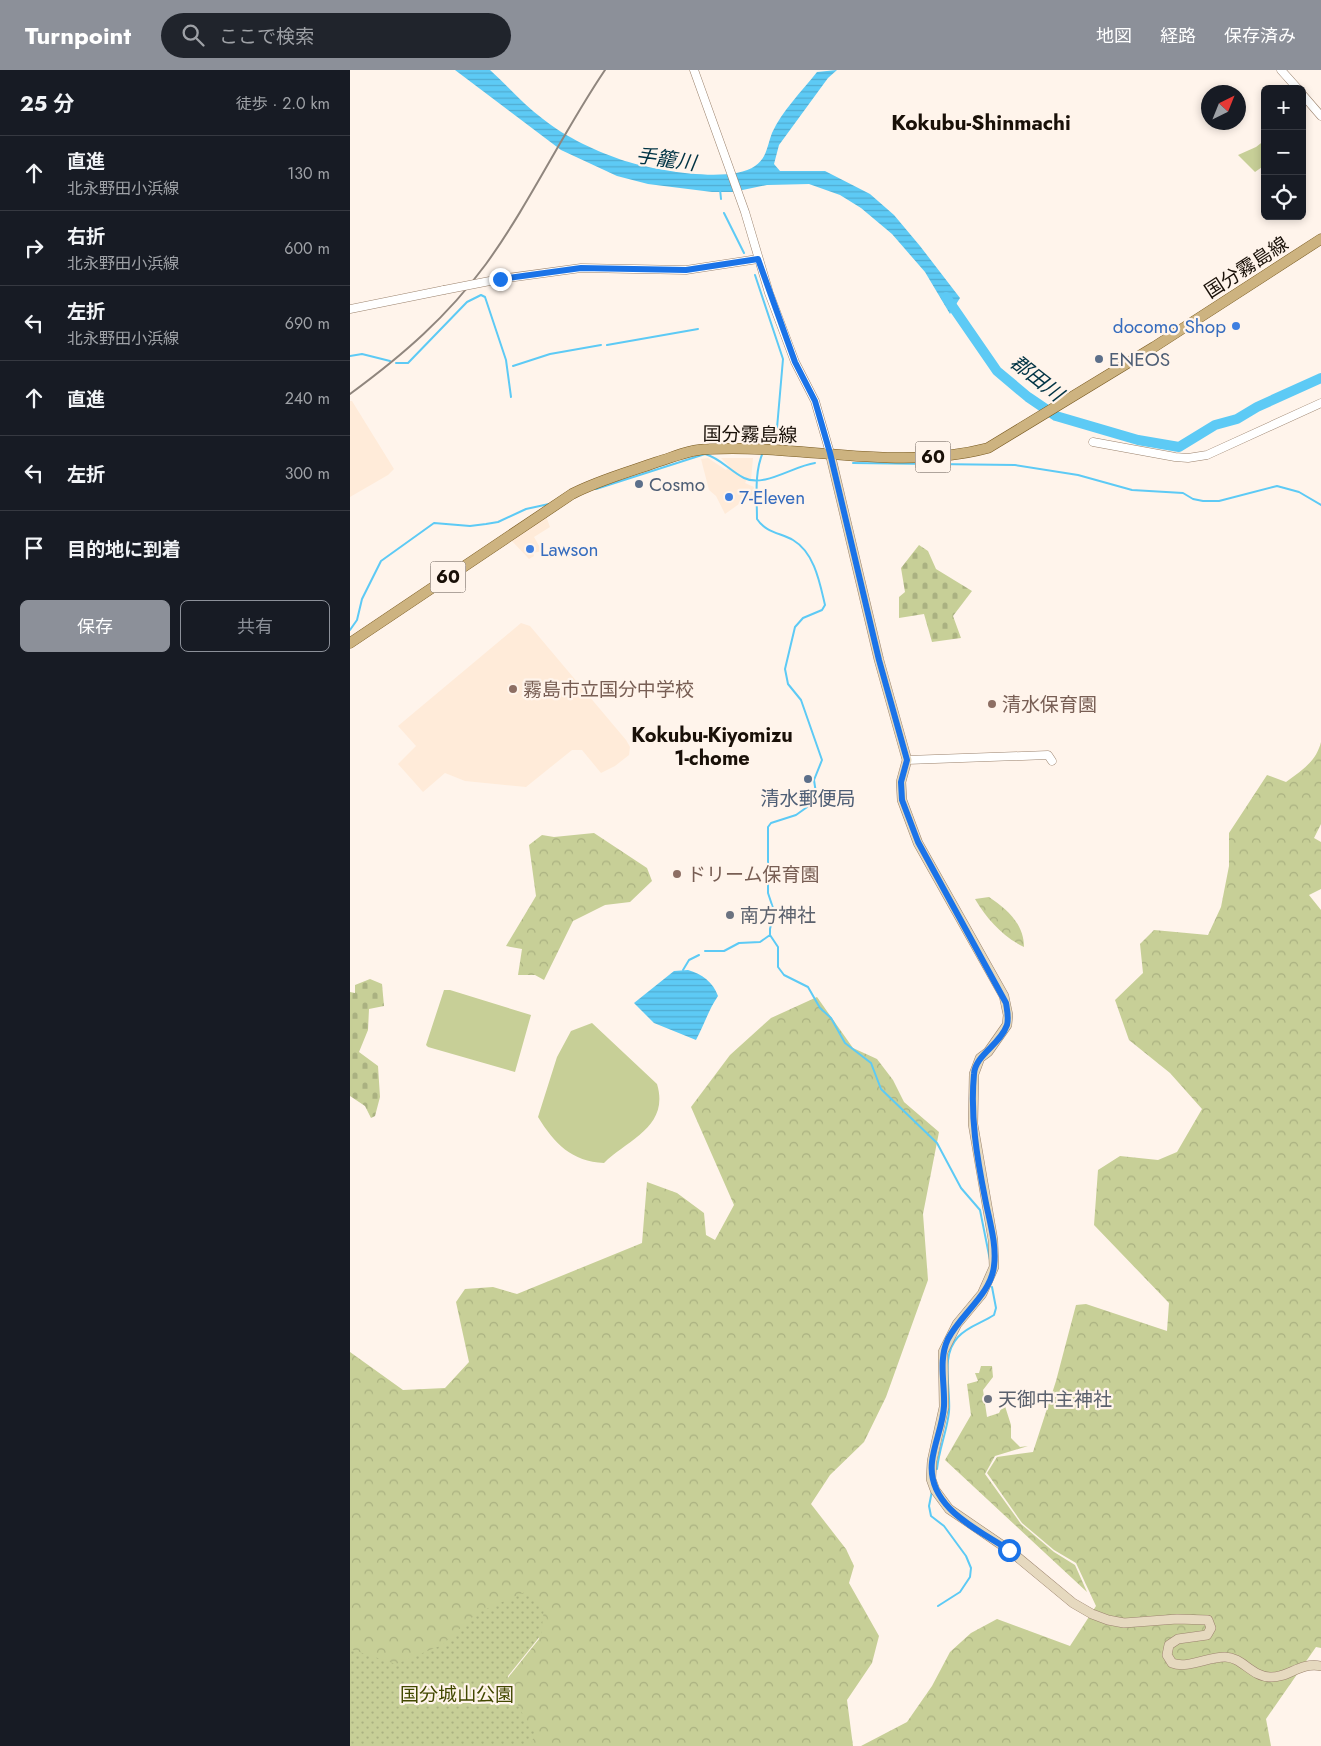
<!DOCTYPE html>
<html lang="ja">
<meta charset="utf-8">
<style>
body{margin:0;font-family:Jost,"Noto Sans JP",sans-serif;background:#20242c;color:#f1f3f6}
.controls{position:absolute;right:15px;top:15px;display:grid;overflow:hidden;border-radius:8px;box-shadow:0 2px 8px #0003}
.controls button{width:45px;height:45px;display:grid;place-items:center;padding:0;border:0;border-bottom:1px solid #363941;background:#171b24;color:#f1f3f6;font:25px sans-serif}
.compass{position:absolute;left:851px;top:15px;width:45px;height:45px;border-radius:50%;background:#171b24;box-shadow:0 2px 8px #0003;rotate:43deg}
.stop{position:absolute;width:15px;height:15px;margin:-11px;border:4px solid #1a73e8;border-radius:50%;background:#fff}
.stop.end{background:#1a73e8;border-color:#fff;box-shadow:0 1px 5px #0008}
.list{margin:0;padding:0;list-style:none}
h2{display:flex;justify-content:space-between;align-items:center;height:65px;margin:0;padding:0 20px;font-size:21px}
h2 small{font-size:16px;font-weight:400;color:#9ea1a6}
.list li{display:grid;grid-template-columns:32px 1fr auto;gap:15px;align-items:center;box-sizing:border-box;height:75px;padding:0 20px;border-top:1px solid #363941}
.list b{display:block;font-size:19px;white-space:nowrap}
.list p{margin:0;font-size:16px;white-space:nowrap;color:#9ea1a6}
.list em{font-size:16px;font-style:normal;color:#9ea1a6}
.actions{display:flex;gap:10px;padding:15px 20px}
.actions a{flex:1;padding:11px 0;border:1px solid #8c9099;border-radius:8px;text-align:center;font-size:18px;color:#8c9099}
.actions .main{background:#8c9099;color:#fff}
.icon{flex:none;width:28px;height:28px;fill:none;stroke:currentColor;stroke-width:2;stroke-linecap:round;stroke-linejoin:round}
.map{position:relative;flex:none;width:971px;height:1676px;overflow:hidden}
header{display:flex;align-items:center;gap:30px;box-sizing:border-box;height:70px;padding:0 25px;background:#8c9099;color:#fff}
header strong{font-size:24px}
nav{display:flex;gap:28px;margin-inline-start:auto;font-size:18px}
.search{width:350px;height:45px;background:#20242c;display:flex;align-items:center;gap:12px;box-sizing:border-box;padding:0 18px;border-radius:28px;color:#9ea1a6;font-size:19px}
main{display:flex}
aside{flex:1;background:#171b24}
.map>svg:first-child{display:block}
.built{fill:#ffebd9}
.green{fill:#c7cf97}
.forest{fill:url(#forest-crowns)}
.cemetery{fill:url(#cemetery-stones)}
.park{fill:url(#park-dots)}
.water{fill:url(#water-rules)}
.lines{fill:none;stroke-linecap:round;stroke-linejoin:round}
.stream{stroke:#5dcaf5;stroke-width:2}
.river{stroke:#5dcaf5;stroke-width:10}
.tertiary-casing{stroke:#9b836e;stroke-width:9}
.secondary-casing{stroke:#9b836e;stroke-width:10}
.primary-casing{stroke:#78591f;stroke-width:11}
.tertiary{stroke:#fff;stroke-width:8}
.secondary{stroke:#e6d9bf;stroke-width:9}
.primary{stroke:#cdb380;stroke-width:10}
.rail{stroke:#90867e;stroke-width:2}
.tertiary-bridge-casing{stroke:#9b836e;stroke-width:9;stroke-linecap:butt}
.tertiary-bridge{stroke:#fff;stroke-width:8}
.route{stroke:#1a73e8;stroke-width:6}
.shop-dot{fill:#3f7fe0;stroke:#fff4eb;stroke-width:2}
.service-dot{fill:#5c6f8a;stroke:#fff4eb;stroke-width:2}
.education-dot{fill:#8d6e63;stroke:#fff4eb;stroke-width:2}
.worship-dot{fill:#6b7280;stroke:#fff4eb;stroke-width:2}
.labels{text-anchor:middle;stroke-width:4.5;stroke-linejoin:round;paint-order:stroke}
.shield{fill:#fff4eb;stroke:#5e544c;stroke-width:1}
.shield-label{font-size:18px;font-weight:bold;fill:#191008}
.street-label{font-size:19px;fill:#191008;stroke:#fff4eb}
.shop-label{font-size:19px;fill:#366cbe;stroke:#fff4eb;text-anchor:start}
.service-label{font-size:19px;fill:#4e5e75;stroke:#fff4eb;text-anchor:start}
.education-label{font-size:19px;fill:#785e54;stroke:#fff4eb;text-anchor:start}
.worship-label{font-size:19px;fill:#5b616d;stroke:#fff4eb;text-anchor:start}
.park-label{font-size:19px;fill:#424800;stroke:#fff4eb}
.water-label{font-size:20px;font-style:italic;fill:#034;stroke:#fff4eb}
.neighbourhood-label{font-size:20px;font-weight:bold;fill:#191008;stroke:#fff4eb}
.quarter-label{font-size:21px;font-weight:bold;fill:#191008;stroke:#fff4eb}
</style>
<header>
<strong>Turnpoint</strong>
<div class="search"><svg class="icon" aria-label="search" viewBox="0 0 24 24"><circle cx="10" cy="10" r="6"/><path d="M15 15l6 6"/></svg>ここで検索</div>
<nav><a>地図</a><a>経路</a><a>保存済み</a></nav>
</header>
<main>
<aside>
<h2>25 分<small>徒歩 · 2.0 km</small></h2>
<ul class="list">
<li><svg class="icon" aria-label="ahead" viewBox="0 0 24 24"><path d="M12 20V5M6 11l6-6 6 6"/></svg><div><b>直進</b><p>北永野田小浜線</p></div><em>130 m</em></li>
<li><svg class="icon" aria-label="right" viewBox="0 0 24 24"><path d="M7 20v-9h11M14 6l5 5-5 5"/></svg><div><b>右折</b><p>北永野田小浜線</p></div><em>600 m</em></li>
<li><svg class="icon" aria-label="left" viewBox="0 0 24 24"><path d="M17 20v-9H6M10 6l-5 5 5 5"/></svg><div><b>左折</b><p>北永野田小浜線</p></div><em>690 m</em></li>
<li><svg class="icon" aria-label="ahead" viewBox="0 0 24 24"><path d="M12 20V5M6 11l6-6 6 6"/></svg><div><b>直進</b></div><em>240 m</em></li>
<li><svg class="icon" aria-label="left" viewBox="0 0 24 24"><path d="M17 20v-9H6M10 6l-5 5 5 5"/></svg><div><b>左折</b></div><em>300 m</em></li>
<li><svg class="icon" aria-label="arrive" viewBox="0 0 24 24"><path d="M6 21V4h12l-3 4 3 4H6"/></svg><div><b>目的地に到着</b></div></li>
</ul>
<div class="actions"><a class="main">保存</a><a>共有</a></div>
</aside>
<div class="map">
<svg width="971" height="1676" viewBox="0 0 971 1676">
<defs>
<pattern id="forest-crowns" width="20" height="18" patternUnits="userSpaceOnUse" patternTransform="scale(1.25)"><rect width="20" height="18" fill="#c7cf97"/><path d="M2 6a3 3 0 1 1 6 0M12 15a3 3 0 1 1 6 0" fill="none" stroke="#aab181"/></pattern>
<pattern id="cemetery-stones" width="16" height="16" patternUnits="userSpaceOnUse" patternTransform="scale(1.25)"><rect width="16" height="16" fill="#c7cf97"/><path d="M2 7V4a2 2 0 0 1 4 0v3zM10 15v-3a2 2 0 0 1 4 0v3z" fill="#aab181"/></pattern>
<pattern id="park-dots" width="8" height="8" patternUnits="userSpaceOnUse" patternTransform="scale(1.25)"><rect width="8" height="8" fill="#c7cf97"/><path d="M2 2h.1M6 6h.1" fill="none" stroke="#aab181" stroke-width="1.8" stroke-linecap="round"/></pattern>
<pattern id="water-rules" width="6" height="5" patternUnits="userSpaceOnUse" patternTransform="scale(1.25)"><rect width="6" height="5" fill="#5dcaf5"/><path d="M0 2.5h6" fill="none" stroke="#50acd1"/></pattern>
</defs>
<rect width="100%" height="100%" fill="#fff4eb"/>
<!-- built -->
<path class="built" d="M 0,331 L 2,331 L 44,399 L 38,405 L 0,427 Z
M 358,388 L 376,400 L 379,396 L 371,388 L 403,388 L 401,409 L 398,408 L 395,413 L 404,417 L 403,424 L 375,444 L 366,426 L 359,420 L 351,389 Z
M 196,446 L 200,457 L 184,467 L 192,481 L 183,483 L 184,486 L 179,489 L 161,470 Z
M 171,553 L 180,556 L 276,670 L 280,677 L 279,685 L 265,696 L 251,703 L 232,680 L 222,680 L 176,717 L 115,711 L 95,703 L 73,722 L 48,694 L 66,676 L 48,656 Z"/>
<!-- green -->
<path class="green" d="M 915,70 L 915,95 L 905,102 L 888,85 L 906,77 Z
M 94,920 L 100,920 L 181,945 L 165,1002 L 78,977 L 76,975 Z
M 242,953 L 307,1014 C 320,1057 277,1070 254,1093 C 222,1092 204,1073 188,1047 L 207,987 L 221,961 Z"/>
<!-- forest -->
<path class="forest" d="M 971,672 L 971,754 L 964,768 L 971,772 L 971,819 L 959,825 L 971,840 L 971,1578 L 966,1577 L 916,1649 L 921,1676 L 511,1676 L 557,1652 L 582,1616 L 600,1582 L 621,1563 L 647,1549 L 720,1576 L 746,1536 L 726,1493 L 704,1480 L 672,1453 L 637,1403 L 647,1387 L 683,1382 L 706,1311 L 726,1235 L 736,1234 L 817,1261 L 819,1233 L 744,1155 L 748,1100 L 770,1086 L 808,1090 L 827,1082 L 852,1039 L 820,1003 L 779,970 L 765,930 L 793,903 L 790,874 L 804,860 L 858,865 L 871,837 L 879,796 L 879,763 L 917,705 L 936,712 C 952,700 966,692 971,672 Z
M 244,763 L 297,798 L 302,811 L 280,832 L 255,835 L 223,851 L 194,910 L 185,905 L 168,905 L 172,879 L 156,876 L 186,826 L 179,775 L 192,765 L 204,767 Z
M 639,827 C 657,839 674,854 674,877 C 653,867 637,849 625,829 Z
M 467,927 L 503,978 L 527,989 L 543,1010 L 554,1032 L 589,1062 L 573,1144 L 578,1210 L 536,1327 L 514,1372 L 480,1405 L 461,1434 L 496,1479 L 504,1496 L 499,1513 L 529,1566 L 522,1593 L 497,1630 L 503,1676 L 175,1676 L 174,1650 L 157,1615 L 157,1609 L 189,1569 L 192,1544 L 49,1597 L 0,1580 L 0,1282 L 53,1320 L 95,1318 L 119,1292 L 106,1232 L 115,1219 L 143,1217 L 167,1224 L 292,1173 L 297,1112 L 327,1123 L 354,1143 L 356,1165 L 365,1170 L 384,1135 L 341,1037 L 380,985 L 421,948 Z
M 631,1296 L 642,1296 L 643,1307 L 633,1320 L 637,1347 L 649,1343 L 654,1333 L 661,1355 L 661,1368 L 670,1377 L 678,1376 L 645,1386 L 635,1404 L 671,1454 L 704,1482 L 725,1495 L 737,1522 L 595,1390 L 621,1345 L 617,1314 L 628,1311 L 625,1303 L 629,1303 Z"/>
<!-- cemetery -->
<path class="cemetery" d="M 569,475 L 578,481 L 586,499 L 622,521 L 603,546 L 611,568 L 582,572 L 574,544 L 549,548 L 549,527 L 555,522 L 551,498 Z
M 20,909 L 32,914 L 34,936 L 19,939 L 18,960 L 9,982 L 28,996 L 30,1027 L 25,1046 L 21,1048 L 15,1036 L 0,1026 L 0,922 L 5,923 L 5,915 Z"/>
<!-- park -->
<path class="park" d="M 175,1522 L 194,1539 L 191,1565 L 158,1606 L 157,1613 L 175,1649 L 187,1661 L 182,1671 L 176,1676 L 0,1676 L 0,1579 L 46,1594 L 92,1575 L 127,1543 Z"/>
<!-- water -->
<path class="water" d="M 105,0 L 140,0 C 158,16 174,35 193,49 C 215,67 248,82 275,91 C 304,100 380,114 405,96 C 417,88 417,76 422,63 C 432,41 452,21 467,2 L 487,0 L 478,8 L 429,75 L 424,94 L 430,101 L 475,101 L 520,124 L 544,145 L 570,176 L 610,228 L 600,244 L 575,202 L 542,164 L 511,138 L 490,125 L 459,114 L 417,115 L 383,122 L 362,122 L 298,114 L 267,106 L 211,80 Z
M 338,900 C 352,904 363,912 368,926 C 359,939 354,955 346,970 L 304,953 L 284,933 L 324,901 Z"/>
<g class="lines">
<!-- stream -->
<path class="stream" d="M 370,119 L 371,129
M 374,143 L 394,183
M 405,205 L 433,289 L 427,358 L 415,376
M 257,275 L 348,259
M 0,286 L 12,284 L 40,291
M 46,293 L 58,293 L 117,232 L 131,225 L 135,227 L 156,290 L 161,327
M 163,296 L 200,284 L 251,275
M 413,382 C 404,403 407,427 407,449 C 416,463 431,463 443,470 C 465,483 470,514 475,535 L 472,540 L 453,548 L 445,557 L 435,599 L 438,614 L 451,630 L 472,690 L 464,710 L 467,730 L 446,745 L 421,753 L 418,757 L 418,823 L 424,841 L 420,859 L 420,865 L 428,877 L 428,897 L 434,905 L 458,917 L 470,938 L 481,948 L 495,973 L 521,993 L 531,1019 L 587,1073 L 611,1118 L 630,1140 L 640,1190
M 503,393 L 665,395 L 728,405 L 782,420 L 833,423 L 843,429 L 853,431 L 869,431 L 927,416 L 949,422 L 971,435
M 246,419 L 355,384 C 370,388 380,401 394,408 C 414,418 443,396 465,393
M 0,560 L 7,550 L 12,529 L 31,491 L 84,453 L 120,456 L 136,454 L 148,452 L 176,439 L 199,434
M 355,881 L 374,881 L 389,873 L 410,872 L 420,865
M 333,900 L 339,890 L 349,885
M 587,1399 C 589,1379 597,1361 599,1342 C 601,1318 590,1286 608,1267 C 618,1256 632,1253 644,1245 L 646,1238 L 642,1217
M 582,1421 L 579,1436 L 581,1446 L 594,1456 L 616,1486 L 621,1498 L 620,1507 L 610,1522 L 588,1536"/>
<!-- river -->
<path class="river" d="M 596,227 L 647,301 L 678,327 L 706,346 L 788,370 L 829,377 L 865,355 L 887,349 L 907,337 L 971,308"/>
<!-- tertiary casing -->
<g class="tertiary-casing">
<path id="tertiary" d="M 344,0 L 395,142 L 419,223 L 445,292 L 465,331 L 480,383
M 931,0 L 948,19
M 952,24 L 971,46
M 150,209 L 231,198 L 336,200 L 408,189
M 0,239 L 94,220
M 743,372 L 825,387 L 838,388 L 857,385 L 971,333
M 557,690 L 698,685 L 702,691"/>
</g>
<!-- secondary casing -->
<g class="secondary-casing">
<path id="secondary" d="M 480,383 L 529,590 L 557,690 L 551,712 L 552,730 L 568,773 L 654,926 L 658,945 L 657,955 L 638,982 L 630,988 L 624,1004 L 623,1054 L 643,1170 L 644,1197 L 632,1224 L 607,1254 L 593,1282 L 594,1337 L 582,1391 L 581,1409 L 585,1420 L 599,1439 L 659,1480 L 723,1533 L 742,1544 L 758,1550 L 774,1553 L 827,1549 L 858,1550 L 861,1558 L 857,1565 L 828,1569 L 819,1575 L 817,1585 L 822,1593 C 838,1599 857,1587 875,1587 C 892,1587 902,1607 920,1607 C 939,1608 949,1592 971,1596"/>
</g>
<!-- primary casing -->
<g class="primary-casing">
<path id="primary" d="M 0,573 L 222,424 C 249,410 279,402 307,392 C 324,387 341,379 359,379 C 451,374 548,402 638,378 L 804,277 L 971,169"/>
</g>
<!-- tertiary -->
<use href="#tertiary" class="tertiary"/>
<!-- secondary -->
<use href="#secondary" class="secondary"/>
<!-- primary -->
<use href="#primary" class="primary"/>
<!-- rail -->
<path class="rail" d="M 0,324 C 53,285 97,247 136,194 C 180,133 213,62 255,0"/>
<!-- tertiary-bridge casing -->
<g class="tertiary-bridge-casing">
<path id="tertiary-bridge" d="M 94,220 L 150,209"/>
</g>
<!-- tertiary-bridge -->
<use href="#tertiary-bridge" class="tertiary-bridge"/>
</g>
<g class="lines">
<!-- route -->
<path class="route" d="M 150,209 L 231,198 L 336,200 L 408,189 L 445,292 L 465,331 L 480,383 L 529,590 L 557,690 L 551,712 L 552,730 L 568,772 L 656,933 C 657,940 659,948 657,955 C 650,975 625,985 624,1004 C 620,1046 627,1088 635,1128 C 639,1150 647,1174 644,1196 C 641,1224 611,1244 598,1269 C 588,1290 595,1313 594,1336 C 593,1355 584,1373 582,1392 C 577,1437 627,1459 659,1480"/>
</g>
<!-- markers -->
<g class="shop-dot">
<circle cx="886" cy="256" r="5"/>
<circle cx="379" cy="427" r="5"/>
<circle cx="180" cy="479" r="5"/>
</g>
<g class="service-dot">
<circle cx="749" cy="289" r="5"/>
<circle cx="289" cy="414" r="5"/>
<circle cx="458" cy="709" r="5"/>
</g>
<g class="education-dot">
<circle cx="163" cy="619" r="5"/>
<circle cx="642" cy="634" r="5"/>
<circle cx="327" cy="804" r="5"/>
</g>
<g class="worship-dot">
<circle cx="380" cy="845" r="5"/>
<circle cx="638" cy="1329" r="5"/>
</g>
<g class="labels">
<!-- shield labels -->
<g class="shield">
<rect x="565.5" y="371.5" width="35" height="31" rx="4"/>
<rect x="80.5" y="491.5" width="35" height="31" rx="4"/>
</g>
<g class="shield-label">
<text x="583" y="393">60</text>
<text x="98" y="513">60</text>
</g>
<!-- street labels -->
<g class="street-label">
<text transform="translate(896 197) rotate(-33)" y="7">国分霧島線</text>
<text transform="translate(400 364) rotate(1)" y="7">国分霧島線</text>
</g>
<!-- shop labels -->
<g class="shop-label">
<text x="876" y="263" text-anchor="end">docomo Shop</text>
<text x="389" y="434">7-Eleven</text>
<text x="190" y="486">Lawson</text>
</g>
<!-- service labels -->
<g class="service-label">
<text x="759" y="296">ENEOS</text>
<text x="299" y="421">Cosmo</text>
<text x="458" y="735" text-anchor="middle">清水郵便局</text>
</g>
<!-- education labels -->
<g class="education-label">
<text x="173" y="626">霧島市立国分中学校</text>
<text x="652" y="641">清水保育園</text>
<text x="337" y="811">ドリーム保育園</text>
</g>
<!-- worship labels -->
<g class="worship-label">
<text x="390" y="852">南方神社</text>
<text x="648" y="1336">天御中主神社</text>
</g>
<!-- park labels -->
<g class="park-label">
<text x="107" y="1631">国分城山公園</text>
</g>
<!-- water labels -->
<g class="water-label">
<text transform="translate(316 89) rotate(8)" y="7">手籠川</text>
<text transform="translate(687 308) rotate(38)" y="7">郡田川</text>
</g>
<!-- neighbourhood labels -->
<g class="neighbourhood-label">
<text x="362" y="672">Kokubu-Kiyomizu<tspan x="362" dy="23">1-chome</tspan></text>
</g>
<!-- quarter labels -->
<g class="quarter-label">
<text x="631" y="60">Kokubu-Shinmachi</text>
</g>
</g>
</svg>
<div class="controls">
<button>+</button>
<button>−</button>
<button><svg class="icon" aria-label="locate" viewBox="0 0 24 24"><circle cx="12" cy="12" r="6"/><path d="M12 2v4M12 18v4M2 12h4M18 12h4"/></svg></button>
</div>
<svg class="compass" viewBox="-18 -18 36 36"><path d="M0-13l5 13h-10z" fill="#e53935"/><path d="M0 13l5-13h-10z" fill="#9ea1a6"/></svg>
<div class="stop" style="left:659px;top:1480px"></div>
<div class="stop end" style="left:150px;top:209px"></div>
</div>
</main>
